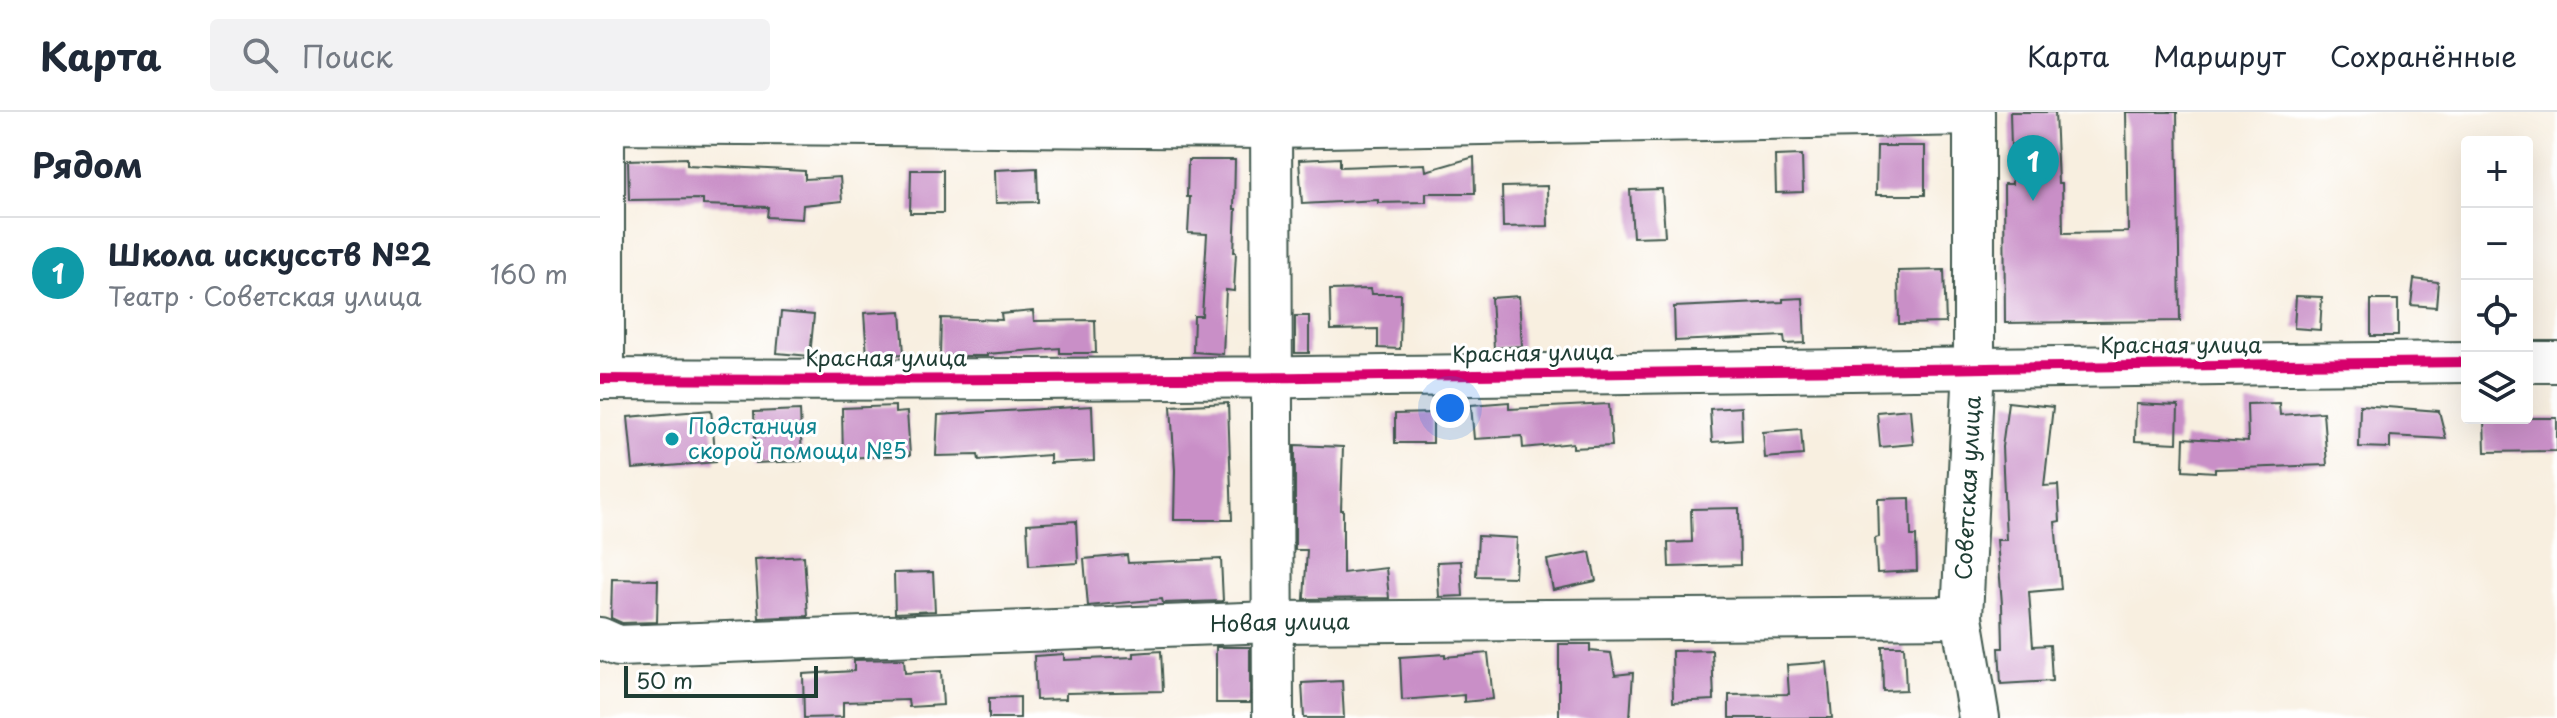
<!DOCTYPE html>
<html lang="ru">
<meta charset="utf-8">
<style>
body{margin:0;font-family:"Playpen Sans",sans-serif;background:#f2f2f3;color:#1f2937}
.controls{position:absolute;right:24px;top:24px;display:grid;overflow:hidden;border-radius:8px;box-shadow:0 8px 32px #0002}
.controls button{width:72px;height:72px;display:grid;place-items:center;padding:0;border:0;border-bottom:2px solid #e0e1e3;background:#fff;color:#1f2937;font:40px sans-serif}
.scale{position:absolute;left:24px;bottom:20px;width:194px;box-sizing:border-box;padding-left:8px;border:4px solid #1f3d34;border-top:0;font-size:22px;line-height:28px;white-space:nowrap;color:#1f3d34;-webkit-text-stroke:6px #fff;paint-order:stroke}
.you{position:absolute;left:850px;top:296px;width:28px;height:28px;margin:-20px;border:6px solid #fff;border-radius:50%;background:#1a73e8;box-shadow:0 0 0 12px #1a73e833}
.badge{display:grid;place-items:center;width:52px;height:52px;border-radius:50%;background:#db2777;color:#fff;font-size:26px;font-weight:700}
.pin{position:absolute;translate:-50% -66px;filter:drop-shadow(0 2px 4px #0008)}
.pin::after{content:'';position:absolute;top:42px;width:28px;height:24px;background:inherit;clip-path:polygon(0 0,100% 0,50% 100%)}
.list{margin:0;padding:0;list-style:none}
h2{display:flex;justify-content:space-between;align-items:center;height:104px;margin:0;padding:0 32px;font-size:34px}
h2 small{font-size:26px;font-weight:400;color:#747a83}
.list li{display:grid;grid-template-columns:52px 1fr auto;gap:24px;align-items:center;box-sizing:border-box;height:112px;padding:0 32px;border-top:2px solid #e0e1e3}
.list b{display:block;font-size:30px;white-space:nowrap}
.list p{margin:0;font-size:26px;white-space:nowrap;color:#747a83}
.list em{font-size:26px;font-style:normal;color:#747a83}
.icon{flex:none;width:44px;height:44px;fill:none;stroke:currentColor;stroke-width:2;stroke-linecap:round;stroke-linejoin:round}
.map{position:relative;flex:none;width:1957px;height:606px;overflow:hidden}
header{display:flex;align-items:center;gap:48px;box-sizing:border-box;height:112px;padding:0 40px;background:#fff;border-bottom:2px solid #e0e1e3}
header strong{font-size:38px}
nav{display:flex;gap:44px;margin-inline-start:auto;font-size:28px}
.search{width:560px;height:72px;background:#f2f2f3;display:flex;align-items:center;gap:20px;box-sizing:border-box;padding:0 28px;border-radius:8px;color:#747a83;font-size:30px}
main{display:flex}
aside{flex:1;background:#fff}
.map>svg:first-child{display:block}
.building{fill:#c98fc7}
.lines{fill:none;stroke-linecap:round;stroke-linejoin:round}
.minor-casing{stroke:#40584e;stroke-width:44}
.minor{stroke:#fff;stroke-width:40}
.cycleway-casing{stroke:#fff;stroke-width:15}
.cycleway{stroke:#d6006c;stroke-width:10}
.culture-dot{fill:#0f9aa8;stroke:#fff;stroke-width:3}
.labels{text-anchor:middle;stroke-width:6;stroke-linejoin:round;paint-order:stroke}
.street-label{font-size:22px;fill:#1f3d34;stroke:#fff}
.culture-label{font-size:22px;fill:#0d838f;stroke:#fff;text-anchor:start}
</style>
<header>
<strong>Карта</strong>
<div class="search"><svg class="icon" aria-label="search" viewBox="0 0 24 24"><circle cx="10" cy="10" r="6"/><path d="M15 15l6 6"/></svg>Поиск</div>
<nav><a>Карта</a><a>Маршрут</a><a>Сохранённые</a></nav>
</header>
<main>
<aside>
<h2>Рядом<small></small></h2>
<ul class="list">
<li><span class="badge" style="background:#0f9aa8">1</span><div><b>Школа искусств №2</b><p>Театр · Советская улица</p></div><em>160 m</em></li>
</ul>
</aside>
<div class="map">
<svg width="1957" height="606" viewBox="0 0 1957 606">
<rect width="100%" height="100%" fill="#fff"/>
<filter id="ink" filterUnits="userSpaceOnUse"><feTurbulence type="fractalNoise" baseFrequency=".0125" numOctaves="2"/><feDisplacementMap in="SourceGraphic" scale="16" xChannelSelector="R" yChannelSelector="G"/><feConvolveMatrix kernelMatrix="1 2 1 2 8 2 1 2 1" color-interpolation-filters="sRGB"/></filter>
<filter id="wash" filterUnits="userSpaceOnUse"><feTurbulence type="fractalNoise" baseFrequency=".006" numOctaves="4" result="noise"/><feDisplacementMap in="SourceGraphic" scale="32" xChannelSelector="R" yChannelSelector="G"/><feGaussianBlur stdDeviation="1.8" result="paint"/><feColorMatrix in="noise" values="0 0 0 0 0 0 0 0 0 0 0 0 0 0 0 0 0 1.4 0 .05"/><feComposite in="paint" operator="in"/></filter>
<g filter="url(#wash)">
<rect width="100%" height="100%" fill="#f8efe0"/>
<g id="blocks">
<!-- building -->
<path class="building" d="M 1410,0 L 1455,0 L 1458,71 L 1462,71 L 1463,121 L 1528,120 L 1526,0 L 1577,0 L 1580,209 L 1405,211 L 1404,72 L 1412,72 Z
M 1277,34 L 1325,34 L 1325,83 L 1276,83 Z
M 1202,43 L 1203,80 L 1176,81 L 1175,44 Z
M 874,45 L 875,81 L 826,81 L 826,90 L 778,91 L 778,88 L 702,92 L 699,48 L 740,46 L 740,55 L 825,52 L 826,59 Z
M 87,46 L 87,53 L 205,59 L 205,67 L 240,65 L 242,89 L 203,93 L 202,107 L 167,105 L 168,95 L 103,93 L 103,87 L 29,88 L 28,48 Z
M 588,48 L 635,48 L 634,97 L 636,97 L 634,140 L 636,140 L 634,179 L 626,178 L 623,242 L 593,240 L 594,204 L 602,204 L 607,122 L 588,121 L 590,85 L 587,85 Z
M 437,56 L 438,90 L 396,91 L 395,58 Z
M 311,58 L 343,58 L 343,101 L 310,101 Z
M 947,74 L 948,114 L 903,115 L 902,75 Z
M 1062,77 L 1065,124 L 1033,125 L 1030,78 Z
M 1344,158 L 1346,211 L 1299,212 L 1298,159 Z
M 1814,167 L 1838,170 L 1836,195 L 1811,193 Z
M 770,177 L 771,182 L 801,182 L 800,237 L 778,236 L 778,217 L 731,218 L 730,178 Z
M 919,184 L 922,234 L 894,236 L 891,186 Z
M 1696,184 L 1722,185 L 1720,218 L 1694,216 Z
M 1203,186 L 1205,231 L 1185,232 L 1184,224 L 1075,229 L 1074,195 L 1183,190 L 1183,187 Z
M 1771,188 L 1798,188 L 1798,224 L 1771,224 Z
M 301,199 L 304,242 L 267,244 L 264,201 Z
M 433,199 L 434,209 L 495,208 L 496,241 L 460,241 L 460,236 L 387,242 L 387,244 L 340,244 L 341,206 L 402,208 L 401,202 Z
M 181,200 L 214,203 L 210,244 L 177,241 Z
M 695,204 L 709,204 L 709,241 L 695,241 Z
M 909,290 L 909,297 L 1009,292 L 1012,334 L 973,336 L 973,331 L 923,336 L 922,324 L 874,327 L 871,293 Z
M 1408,290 L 1453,295 L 1444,374 L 1458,373 L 1460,409 L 1455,410 L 1461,477 L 1429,480 L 1433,534 L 1450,533 L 1452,569 L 1401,572 L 1399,536 L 1403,536 L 1402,492 L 1397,428 L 1406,428 L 1402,335 Z
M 628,291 L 632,408 L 574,408 L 575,358 L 571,294 Z
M 1679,291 L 1680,303 L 1723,300 L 1727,353 L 1615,357 L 1615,360 L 1583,358 L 1584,326 L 1648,330 L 1647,292 Z
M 1536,292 L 1578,294 L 1577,331 L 1535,329 Z
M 1760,293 L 1839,299 L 1846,327 L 1790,324 L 1790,336 L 1759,335 Z
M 295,294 L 295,301 L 307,300 L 310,343 L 243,346 L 242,296 Z
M 492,294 L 494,349 L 450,351 L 450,343 L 379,348 L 378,343 L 336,344 L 338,303 Z
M 1141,295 L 1142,328 L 1112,330 L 1110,297 Z
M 1310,297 L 1313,332 L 1280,335 L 1277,300 Z
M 111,298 L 116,350 L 33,357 L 28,305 Z
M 200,298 L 202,349 L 156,351 L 154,300 Z
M 833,301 L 833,331 L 795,331 L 795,302 Z
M 1884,306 L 1957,306 L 1957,339 L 1885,340 Z
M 1201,317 L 1203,343 L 1165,346 L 1163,320 Z
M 695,333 L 743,335 L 741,398 L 743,398 L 743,461 L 786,456 L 789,486 L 704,487 L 707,438 L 695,438 Z
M 1310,386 L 1311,424 L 1316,424 L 1317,459 L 1277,461 L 1275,426 L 1279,425 L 1278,387 Z
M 1139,396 L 1140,453 L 1069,455 L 1068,431 L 1092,430 L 1091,397 Z
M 476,409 L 478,451 L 429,454 L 427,412 Z
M 878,424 L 917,426 L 915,465 L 876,464 Z
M 990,440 L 996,469 L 953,478 L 947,448 Z
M 527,443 L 528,451 L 621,447 L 623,489 L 563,491 L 562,487 L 488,494 L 484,447 Z
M 204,444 L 208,504 L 159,506 L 155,447 Z
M 861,449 L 863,484 L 839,485 L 837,450 Z
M 333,460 L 335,499 L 295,501 L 294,461 Z
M 12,467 L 58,468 L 57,510 L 22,511 L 11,506 Z
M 959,532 L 990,532 L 990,539 L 1011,541 L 1015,563 L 1033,561 L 1030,606 L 959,606 Z
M 1282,534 L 1304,534 L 1306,578 L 1283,579 Z
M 616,535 L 650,535 L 650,591 L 616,591 Z
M 1112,538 L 1114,588 L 1073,590 L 1072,539 Z
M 561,539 L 563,579 L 466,581 L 466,587 L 436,588 L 434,544 L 464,542 L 464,548 L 534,545 L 534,541 Z
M 888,541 L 893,587 L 864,590 L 864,583 L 802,588 L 800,545 L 845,542 L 845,545 Z
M 304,547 L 305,561 L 341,559 L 343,593 L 309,595 L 308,588 L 243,590 L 243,605 L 204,606 L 203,562 L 254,559 L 254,548 Z
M 1227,550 L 1232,606 L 1129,606 L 1129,583 L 1189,582 L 1187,553 Z
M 742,569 L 744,606 L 704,606 L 702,571 Z
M 420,585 L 420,606 L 389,606 L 389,586 Z"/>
</g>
</g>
<g filter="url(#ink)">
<use href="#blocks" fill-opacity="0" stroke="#40584e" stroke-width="2"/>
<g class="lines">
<!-- minor casing -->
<g class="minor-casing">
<g id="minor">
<path d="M 4,0 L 4,267"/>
<path d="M 671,0 L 673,606"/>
<path d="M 1374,0 L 1374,254 L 1362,505 L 1379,606"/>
<path d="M 0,15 L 4,11 L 671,16 L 1374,3"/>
<path d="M 1927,250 L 1957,250"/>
<path d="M 0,267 C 622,271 1245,256 1867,250"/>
<path id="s1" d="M 0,526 L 18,534 L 672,510 L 1362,505"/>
</g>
</g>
<!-- minor -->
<use href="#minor" class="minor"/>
<!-- cycleway casing -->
<g class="cycleway-casing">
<path id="cycleway" d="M 0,267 C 622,271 1245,256 1867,250"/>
</g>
<!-- cycleway -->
<use href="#cycleway" class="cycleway"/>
</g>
</g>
<!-- markers -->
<circle class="culture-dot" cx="72" cy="327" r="8"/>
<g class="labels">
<!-- street labels -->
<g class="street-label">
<text x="1581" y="241">Красная улица</text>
<text transform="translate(933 241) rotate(-1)" y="8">Красная улица</text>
<text x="286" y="254">Красная улица</text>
<text transform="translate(1368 376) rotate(-87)" y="8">Советская улица</text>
<text dy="8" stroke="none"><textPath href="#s1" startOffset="682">Новая улица</textPath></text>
</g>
<!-- culture labels -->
<g class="culture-label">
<text x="88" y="322">Подстанция<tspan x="88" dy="25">скорой помощи №5</tspan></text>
</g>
</g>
</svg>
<div class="controls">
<button>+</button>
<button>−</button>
<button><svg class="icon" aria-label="locate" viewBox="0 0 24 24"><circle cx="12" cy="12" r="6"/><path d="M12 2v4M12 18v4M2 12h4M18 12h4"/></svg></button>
<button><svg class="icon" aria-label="layers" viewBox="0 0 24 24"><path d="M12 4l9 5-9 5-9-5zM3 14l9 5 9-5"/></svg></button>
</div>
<div class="scale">50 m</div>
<div class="you"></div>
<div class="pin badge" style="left:1433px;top:89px;background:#0f9aa8">1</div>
</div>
</main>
